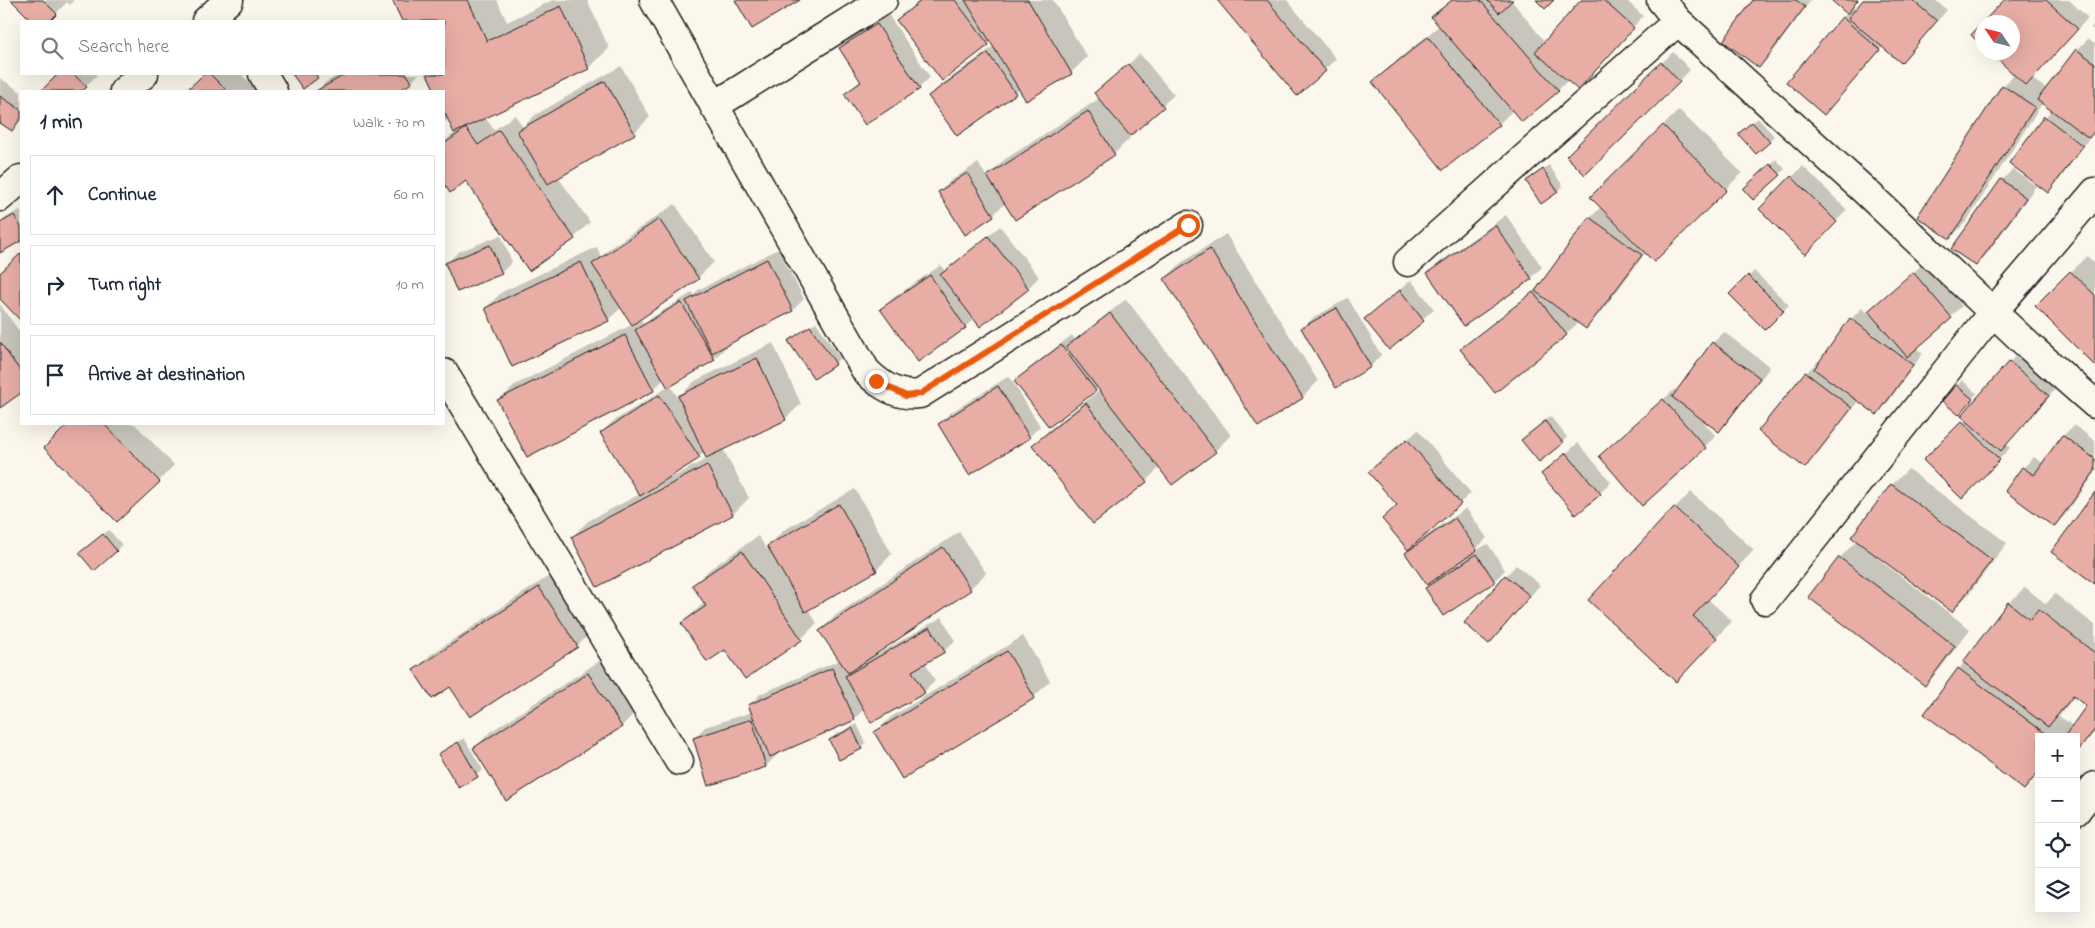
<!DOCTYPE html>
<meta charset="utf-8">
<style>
body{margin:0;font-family:"Indie Flower",sans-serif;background:#f2f2f3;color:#1f2937}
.controls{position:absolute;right:15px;bottom:15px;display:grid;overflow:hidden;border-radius:0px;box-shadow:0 5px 20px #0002}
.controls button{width:45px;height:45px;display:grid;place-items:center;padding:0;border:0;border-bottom:1px solid #e0e1e3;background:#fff;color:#1f2937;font:25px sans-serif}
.compass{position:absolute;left:1975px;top:15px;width:45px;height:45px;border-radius:50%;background:#fff;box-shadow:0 5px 20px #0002;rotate:305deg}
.stop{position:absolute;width:15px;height:15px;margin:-11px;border:4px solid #ea580c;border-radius:50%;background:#fff}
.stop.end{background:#ea580c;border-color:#fff;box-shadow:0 1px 5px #0008}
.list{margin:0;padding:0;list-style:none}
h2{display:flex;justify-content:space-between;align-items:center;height:65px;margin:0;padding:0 20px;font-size:21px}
h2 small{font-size:16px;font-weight:400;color:#747a83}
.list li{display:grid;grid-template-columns:32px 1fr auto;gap:15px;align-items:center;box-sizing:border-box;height:80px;margin:0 10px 10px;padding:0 10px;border:1px solid #e0e1e3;border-radius:0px}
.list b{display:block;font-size:19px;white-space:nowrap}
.list em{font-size:16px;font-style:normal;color:#747a83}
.icon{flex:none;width:28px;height:28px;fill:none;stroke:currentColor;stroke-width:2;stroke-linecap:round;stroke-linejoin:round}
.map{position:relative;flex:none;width:2095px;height:928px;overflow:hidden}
.search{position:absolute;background:#fff;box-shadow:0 5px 20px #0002;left:20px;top:20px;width:425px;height:55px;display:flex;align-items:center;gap:12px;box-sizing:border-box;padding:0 18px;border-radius:0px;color:#747a83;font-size:19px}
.panel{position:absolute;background:#fff;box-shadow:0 5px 20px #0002;left:20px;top:90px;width:425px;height:335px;border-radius:0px}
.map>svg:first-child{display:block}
.shadow{fill:#0003;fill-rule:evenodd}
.building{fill:#e8aea6;stroke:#1c1c1c}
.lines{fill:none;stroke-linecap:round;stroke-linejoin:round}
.minor-casing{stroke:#1c1c1c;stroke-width:31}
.minor{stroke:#fbf7ec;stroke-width:28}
.route{stroke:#ea580c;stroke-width:6}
</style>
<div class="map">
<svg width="2095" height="928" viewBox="0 0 2095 928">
<rect width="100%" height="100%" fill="#fbf7ec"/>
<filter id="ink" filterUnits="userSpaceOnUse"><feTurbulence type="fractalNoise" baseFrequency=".02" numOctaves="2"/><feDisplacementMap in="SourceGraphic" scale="10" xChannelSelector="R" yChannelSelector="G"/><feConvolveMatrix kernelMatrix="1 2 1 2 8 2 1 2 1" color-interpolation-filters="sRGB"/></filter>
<g filter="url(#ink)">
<!-- shadow -->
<path class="shadow" d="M 12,0 L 74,0 L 70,5 L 67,2 L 49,21 L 34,21 Z
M 394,0 L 497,0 L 507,22 L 553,0 L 587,0 L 609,48 L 589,68 L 485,117 L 494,130 L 515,115 L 523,127 L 535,115 L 621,66 L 650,117 L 634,133 L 558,177 L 590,222 L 574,238 L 529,270 L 466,179 L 450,191 L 444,182 L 444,141 L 455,133 L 449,118 L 444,123 L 444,91 L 436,91 L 428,74 L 444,74 L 444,21 L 404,21 Z
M 920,0 L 1053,0 L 1087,57 L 1071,73 L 1020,89 L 957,134 L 930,96 L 941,85 L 994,46 L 991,41 L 988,44 L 898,20 Z
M 1219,0 L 1287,0 L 1336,59 L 1297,94 Z
M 1451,0 L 1511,0 L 1545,42 L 1583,0 L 1626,0 L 1643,16 L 1589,78 L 1568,80 L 1558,90 L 1513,110 L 1499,124 L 1374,82 L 1390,66 L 1440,25 L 1433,17 Z
M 1755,0 L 1811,0 L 1770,56 L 1759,67 Z
M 1833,0 L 1859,0 L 1852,6 L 1856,10 L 1864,0 L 1935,0 L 1947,10 L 1901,62 L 1883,46 L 1835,102 L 1842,18 L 1848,13 Z
M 2005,0 L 2069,0 L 2088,18 L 2032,79 L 2047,89 L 2077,50 L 2088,39 L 2095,44 L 2095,130 L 2059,180 L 2048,191 L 2045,117 L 2053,109 L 2043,102 L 1966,222 L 1950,238 L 2003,86 L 2015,74 L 2012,22 L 1985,22 Z
M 888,14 L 930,77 L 919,88 L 865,124 L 846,94 L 861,80 L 840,48 L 851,38 Z
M 2095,22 L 2095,31 L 2091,28 Z
M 1673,52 L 1690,70 L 1585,173 L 1568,156 Z
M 1140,54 L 1174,95 L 1128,135 L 1130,138 L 1114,154 L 1005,203 L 993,215 L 939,192 L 950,181 L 978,163 L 987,177 L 1004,160 L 1100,98 L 1096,93 Z
M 60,74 L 95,74 L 97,75 L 81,91 L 43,91 Z
M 205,74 L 241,74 L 258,91 L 187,91 Z
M 294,74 L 320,74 L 303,87 Z
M 340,74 L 419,74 L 411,82 L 395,91 L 317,91 L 326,82 Z
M 0,78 L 21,92 L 21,120 L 12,130 L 0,122 Z
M 430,87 L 432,91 L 423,91 Z
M 1679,110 L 1742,173 L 1654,260 L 1646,252 L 1602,311 L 1586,327 L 1579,322 L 1566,334 L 1495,391 L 1462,350 L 1542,284 L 1590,218 L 1601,207 L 1591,197 Z
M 1758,118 L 1774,136 L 1769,141 L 1745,129 Z
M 1776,159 L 1785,169 L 1753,198 L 1745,189 Z
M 1549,165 L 1563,186 L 1557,191 L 1527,181 Z
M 1803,166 L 1847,210 L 1805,253 L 1760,209 Z
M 2013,169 L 2036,186 L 1987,254 L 1976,265 L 2002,180 Z
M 675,204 L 714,262 L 698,278 L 634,321 L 635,323 L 642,320 L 643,323 L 693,292 L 694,295 L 698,290 L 778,249 L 804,299 L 793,310 L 723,346 L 725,348 L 714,359 L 670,385 L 678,398 L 695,381 L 773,343 L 801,404 L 785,419 L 723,449 L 749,498 L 733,514 L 597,585 L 572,537 L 588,521 L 640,494 L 601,433 L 612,422 L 668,387 L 664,379 L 653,390 L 527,455 L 499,401 L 515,385 L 633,324 L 622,307 L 608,320 L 486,308 L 502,292 L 597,247 L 601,257 L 610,248 ZM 705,452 L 708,458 L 671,478 L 670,476 Z
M 20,210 L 21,213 L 21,240 L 0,252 L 0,221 Z
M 1506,215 L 1542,267 L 1531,278 L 1465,325 L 1429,273 L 1440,262 Z
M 1000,226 L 1039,277 L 1028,288 L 980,325 L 975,318 L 965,327 L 882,309 L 893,298 L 941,265 L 945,271 Z
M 1226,234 L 1318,381 L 1303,397 L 1258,425 L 1165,279 L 1181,263 Z
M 501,235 L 512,262 L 501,273 L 447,263 L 458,252 Z
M 21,254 L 21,319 L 0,297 L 0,275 Z
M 2087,256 L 2095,264 L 2095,364 L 2037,306 Z
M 1925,262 L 1962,306 L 1915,348 L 1923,353 L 1888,402 L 1877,413 L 1859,400 L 1816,455 L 1805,466 L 1760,431 L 1806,373 L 1817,362 L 1819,363 L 1851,319 L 1862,308 L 1873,317 L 1870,311 Z
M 1754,271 L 1789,305 L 1765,328 L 1731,294 Z
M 1411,280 L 1434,309 L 1389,348 L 1366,319 Z
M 1348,298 L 1381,355 L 1371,366 L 1336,386 L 1302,329 L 1313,318 Z
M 1126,299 L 1231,435 L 1215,451 L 1160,467 L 1146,481 L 1093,522 L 1033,446 L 1049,430 L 1100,390 L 1098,387 L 1095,391 L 1016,381 L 1027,370 L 1072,335 L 1075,340 Z
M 0,304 L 21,334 L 21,392 L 0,407 Z
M 816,322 L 840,358 L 835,363 L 790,341 Z
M 1724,332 L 1770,367 L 1730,419 L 1719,430 L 1699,417 L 1716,436 L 1642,504 L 1611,446 L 1675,389 L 1677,392 L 1713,343 Z
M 2020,351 L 2059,385 L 2006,444 L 2010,448 L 1962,497 L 1925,460 L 1967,419 L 2010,362 Z
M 1009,376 L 1040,426 L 1029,437 L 939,424 L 950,413 Z
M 1962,380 L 1977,393 L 1964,408 L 1944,401 Z
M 1550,416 L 1567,437 L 1562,443 L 1528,434 Z
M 70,424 L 135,424 L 174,465 L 159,481 L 46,448 Z
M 2074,425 L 2095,441 L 2095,473 L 2065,515 L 2054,526 L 2023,468 L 2034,457 L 2044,464 L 2063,436 Z
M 1418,430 L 1471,493 L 1427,532 L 1428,534 L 1466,508 L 1487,538 L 1473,552 L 1488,544 L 1505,570 L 1494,581 L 1427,588 L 1436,579 L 1384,519 L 1398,505 L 1370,472 Z
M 1578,443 L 1611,482 L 1600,493 L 1554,464 Z
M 1908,469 L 2007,543 L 1968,595 L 1952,611 L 1878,556 L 1877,558 L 1970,629 L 1940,669 L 1924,684 L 1840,558 L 1857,540 L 1892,485 Z
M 855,489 L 892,554 L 876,570 L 808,609 L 817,623 L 801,639 L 745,677 L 725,648 L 682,623 L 705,602 L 694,585 L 710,569 L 758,536 L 769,552 L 771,551 L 768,546 L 784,530 Z
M 1691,492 L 1754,550 L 1708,599 L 1732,621 L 1692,664 L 1675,508 Z
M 109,530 L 122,545 L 116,550 L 86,548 Z
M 959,532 L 986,573 L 970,589 L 876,652 L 878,654 L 942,617 L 955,641 L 944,651 L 925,662 L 935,681 L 924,692 L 872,721 L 865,708 L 854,719 L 776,753 L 777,755 L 766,766 L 694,738 L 705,727 L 752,712 L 749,705 L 760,694 L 840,660 L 820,631 L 836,615 Z
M 1516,565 L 1540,585 L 1489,643 L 1506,576 Z
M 555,572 L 593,630 L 577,646 L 450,685 L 414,671 L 430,655 Z
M 2025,587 L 2046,604 L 2055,594 L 2095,625 L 2095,732 L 2080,747 L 2076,737 L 2039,737 L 2039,774 L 2024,788 L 1959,669 L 2009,603 ZM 2075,696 L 2088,706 L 2073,726 L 2059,716 Z
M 1023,636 L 1050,681 L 1034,697 L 875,733 L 891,717 Z
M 604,658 L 637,710 L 622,726 L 507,799 L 475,748 L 490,732 Z
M 857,724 L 866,743 L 861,748 L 831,740 L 836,734 Z
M 464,738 L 483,770 L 459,787 L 440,754 Z"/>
<!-- building -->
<path class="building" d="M 11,0 L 43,0 L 57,14 L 50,21 L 32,21 Z
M 392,0 L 468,0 L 487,41 L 561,6 L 589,69 L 454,133 L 444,111 L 444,91 L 435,91 L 427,74 L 444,74 L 444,21 L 402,21 Z
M 735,0 L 800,0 L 752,29 Z
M 922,0 L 955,0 L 989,45 L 942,81 L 896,20 Z
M 965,0 L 1028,0 L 1072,74 L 1026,101 Z
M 1217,0 L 1267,0 L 1326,71 L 1297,96 Z
M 1452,0 L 1480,0 L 1559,91 L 1522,122 L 1431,17 Z
M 1487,0 L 1513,0 L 1499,13 Z
M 1536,0 L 1554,0 L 1545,9 Z
M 1581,0 L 1603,0 L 1634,28 L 1578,90 L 1535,52 Z
M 1753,0 L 1796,0 L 1805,7 L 1759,68 L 1723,41 Z
M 1831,0 L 1858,0 L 1847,14 Z
M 1863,0 L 1912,0 L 1937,21 L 1901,63 L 1848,18 Z
M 2004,0 L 2046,0 L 2078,29 L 2026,86 L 1990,52 L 2012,52 L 2012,22 L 1983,22 Z
M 1842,17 L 1880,50 L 1824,115 L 1786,82 Z
M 1982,23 L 1982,46 L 1971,35 Z
M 877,24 L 920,89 L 865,125 L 844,94 L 861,82 L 839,48 Z
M 1428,37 L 1500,125 L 1443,170 L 1372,82 Z
M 2076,49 L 2095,63 L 2095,130 L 2089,138 L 2037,100 Z
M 988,53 L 1016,94 L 957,136 L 928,96 Z
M 1661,62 L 1680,82 L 1585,175 L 1566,156 Z
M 1128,64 L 1164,107 L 1130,136 L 1094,93 Z
M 58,74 L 73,74 L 87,87 L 82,91 L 41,91 Z
M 204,74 L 210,74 L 227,91 L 186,91 Z
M 292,74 L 315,74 L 318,78 L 303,89 Z
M 346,74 L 407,74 L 412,83 L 398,91 L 316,91 Z
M 605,81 L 635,134 L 548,184 L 517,131 Z
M 2002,85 L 2035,107 L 1950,239 L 1917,217 Z
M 0,96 L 21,110 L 21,118 L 12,131 L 0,123 Z
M 1088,111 L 1115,155 L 1015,220 L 987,176 Z
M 2044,116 L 2083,146 L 2048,193 L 2009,163 Z
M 1752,122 L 1770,142 L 1756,154 L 1738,134 Z
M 1663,125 L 1727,190 L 1654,262 L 1590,197 Z
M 466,128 L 478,145 L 499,130 L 575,239 L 529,271 L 466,181 L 450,193 L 444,184 L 444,144 Z
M 1770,164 L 1781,175 L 1753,200 L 1743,189 Z
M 1543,169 L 1558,192 L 1541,204 L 1526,181 Z
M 967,173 L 994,216 L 965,235 L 938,192 Z
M 1791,176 L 1837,222 L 1805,255 L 1759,209 Z
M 2001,179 L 2026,198 L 1976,266 L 1951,249 Z
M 14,215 L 21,227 L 21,241 L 0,253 L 0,223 Z
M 1589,217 L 1642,255 L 1586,329 L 1535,291 Z
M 659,219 L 699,279 L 632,325 L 592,264 Z
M 1495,225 L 1532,279 L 1464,326 L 1427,273 Z
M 988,236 L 1029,289 L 980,327 L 940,275 Z
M 490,245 L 502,274 L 457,292 L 445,263 Z
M 1210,249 L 1303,398 L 1258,427 L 1164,279 Z
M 21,253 L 21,321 L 0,299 L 0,273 Z
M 767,259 L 793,311 L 712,353 L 686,301 Z
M 581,262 L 609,321 L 512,367 L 485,308 Z
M 2070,271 L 2095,295 L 2095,366 L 2035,306 Z
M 1913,272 L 1952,318 L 1907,357 L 1868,311 Z
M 930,275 L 966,328 L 918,362 L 880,309 Z
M 1748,275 L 1784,311 L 1765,330 L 1729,294 Z
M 1400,290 L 1424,321 L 1389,350 L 1364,319 Z
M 1533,292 L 1567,335 L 1495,393 L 1460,349 Z
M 681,302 L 715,360 L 668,388 L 635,330 Z
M 1337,308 L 1371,367 L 1336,388 L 1301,328 Z
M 1110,313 L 1216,452 L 1172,485 L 1066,347 Z
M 1850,318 L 1913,365 L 1877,415 L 1814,369 Z
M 810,326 L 836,364 L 814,379 L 788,341 Z
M 625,335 L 654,391 L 527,457 L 497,400 Z
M 0,342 L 21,372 L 21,393 L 0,408 Z
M 1712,342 L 1760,378 L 1719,432 L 1672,397 Z
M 1061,345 L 1096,391 L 1049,427 L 1014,381 Z
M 757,358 L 786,420 L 706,458 L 678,396 Z
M 2009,361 L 2049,396 L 2001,451 L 1961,416 Z
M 1805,372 L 1852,408 L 1805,468 L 1758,431 Z
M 1956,385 L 1973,399 L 1959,415 L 1942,401 Z
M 998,386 L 1030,438 L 969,475 L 938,424 Z
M 659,395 L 700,458 L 640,496 L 600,433 Z
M 1663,399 L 1706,448 L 1642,506 L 1599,456 Z
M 1086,403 L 1147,482 L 1093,524 L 1032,445 Z
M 1545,421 L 1563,443 L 1539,462 L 1521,440 Z
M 1962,421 L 2000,460 L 1962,499 L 1923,460 Z
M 68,424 L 104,424 L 160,482 L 117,522 L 44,448 Z
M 2062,435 L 2095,459 L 2095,471 L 2054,527 L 2005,491 L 2022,467 L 2034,475 Z
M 1407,439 L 1461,504 L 1408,550 L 1382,519 L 1397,505 L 1368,472 Z
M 1566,453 L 1601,494 L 1576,515 L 1541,474 Z
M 707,465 L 733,515 L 597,587 L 571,537 Z
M 1891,484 L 1992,560 L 1952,612 L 1851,537 Z
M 2095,492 L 2095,584 L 2051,552 Z
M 839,504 L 877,571 L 805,612 L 767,546 Z
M 1674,507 L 1739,567 L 1693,616 L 1717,638 L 1676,682 L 1588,600 Z
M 1455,518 L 1477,550 L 1427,585 L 1405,553 Z
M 103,534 L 117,551 L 94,571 L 79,553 Z
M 943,547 L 971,590 L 848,673 L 819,631 Z
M 742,551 L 802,640 L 745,679 L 725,650 L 707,662 L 681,623 L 706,606 L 692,585 Z
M 1477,554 L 1495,582 L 1443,616 L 1425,588 Z
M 1839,557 L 1955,646 L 1925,686 L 1808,597 Z
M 1505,575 L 1530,596 L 1489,644 L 1464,623 Z
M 539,587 L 578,647 L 470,717 L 450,687 L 432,699 L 413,670 Z
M 2008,602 L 2030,620 L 2038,609 L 2095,653 L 2095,729 L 2080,749 L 2076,746 L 2076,737 L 2064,737 L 2086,706 L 2073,696 L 2048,727 L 1963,662 Z
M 930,627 L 945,652 L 912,671 L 925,693 L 871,723 L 845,676 Z
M 1007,651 L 1035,698 L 902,779 L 874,732 Z
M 832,668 L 855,720 L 770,757 L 748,705 Z
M 1958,668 L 2050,737 L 2039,737 L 2039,771 L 2024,790 L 1924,714 Z
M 588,673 L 622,727 L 506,801 L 473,748 Z
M 752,719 L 766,767 L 708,786 L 693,738 Z
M 852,728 L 862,749 L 839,760 L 829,740 Z
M 458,742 L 478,777 L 459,788 L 438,754 Z"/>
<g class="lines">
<!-- minor casing -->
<g class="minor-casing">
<path id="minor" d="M 654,0 L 866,371 C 881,386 898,397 920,394 L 1188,225
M 1661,0 L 1678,21 L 1865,191 L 2031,348 L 2095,404
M 206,21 L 229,0
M 263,74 L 273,91
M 124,91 L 144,74
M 714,106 L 883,0
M 0,197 L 21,179
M 1408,262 L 1678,21
M 444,373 L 679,761
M 1765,600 L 1993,312 L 2095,192
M 2076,811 L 2095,786"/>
</g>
<!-- minor -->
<use href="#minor" class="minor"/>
</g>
</g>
<g class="lines" filter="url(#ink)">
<!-- route -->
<path class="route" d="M 876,381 L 906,396 L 920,394 L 1188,225"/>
</g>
</svg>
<div class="controls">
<button>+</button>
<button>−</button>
<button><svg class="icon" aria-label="locate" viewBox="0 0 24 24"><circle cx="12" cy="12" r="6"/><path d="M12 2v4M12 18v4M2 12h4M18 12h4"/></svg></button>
<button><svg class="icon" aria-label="layers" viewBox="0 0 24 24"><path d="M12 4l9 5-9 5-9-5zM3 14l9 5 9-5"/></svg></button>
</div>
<svg class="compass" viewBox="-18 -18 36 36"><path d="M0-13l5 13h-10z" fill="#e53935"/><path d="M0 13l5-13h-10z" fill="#747a83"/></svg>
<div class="stop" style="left:1188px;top:225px"></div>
<div class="stop end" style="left:876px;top:381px"></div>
<div class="search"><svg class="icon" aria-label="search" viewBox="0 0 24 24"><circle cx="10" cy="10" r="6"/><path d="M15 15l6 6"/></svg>Search here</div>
<section class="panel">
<h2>1 min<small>Walk · 70 m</small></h2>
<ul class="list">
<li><svg class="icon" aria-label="ahead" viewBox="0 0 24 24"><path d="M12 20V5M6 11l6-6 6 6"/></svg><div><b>Continue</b></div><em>60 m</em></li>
<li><svg class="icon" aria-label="right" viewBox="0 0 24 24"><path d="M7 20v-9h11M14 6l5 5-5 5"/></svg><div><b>Turn right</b></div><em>10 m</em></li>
<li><svg class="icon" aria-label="arrive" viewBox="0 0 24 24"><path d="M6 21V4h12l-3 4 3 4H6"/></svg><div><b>Arrive at destination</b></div></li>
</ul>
</section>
</div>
